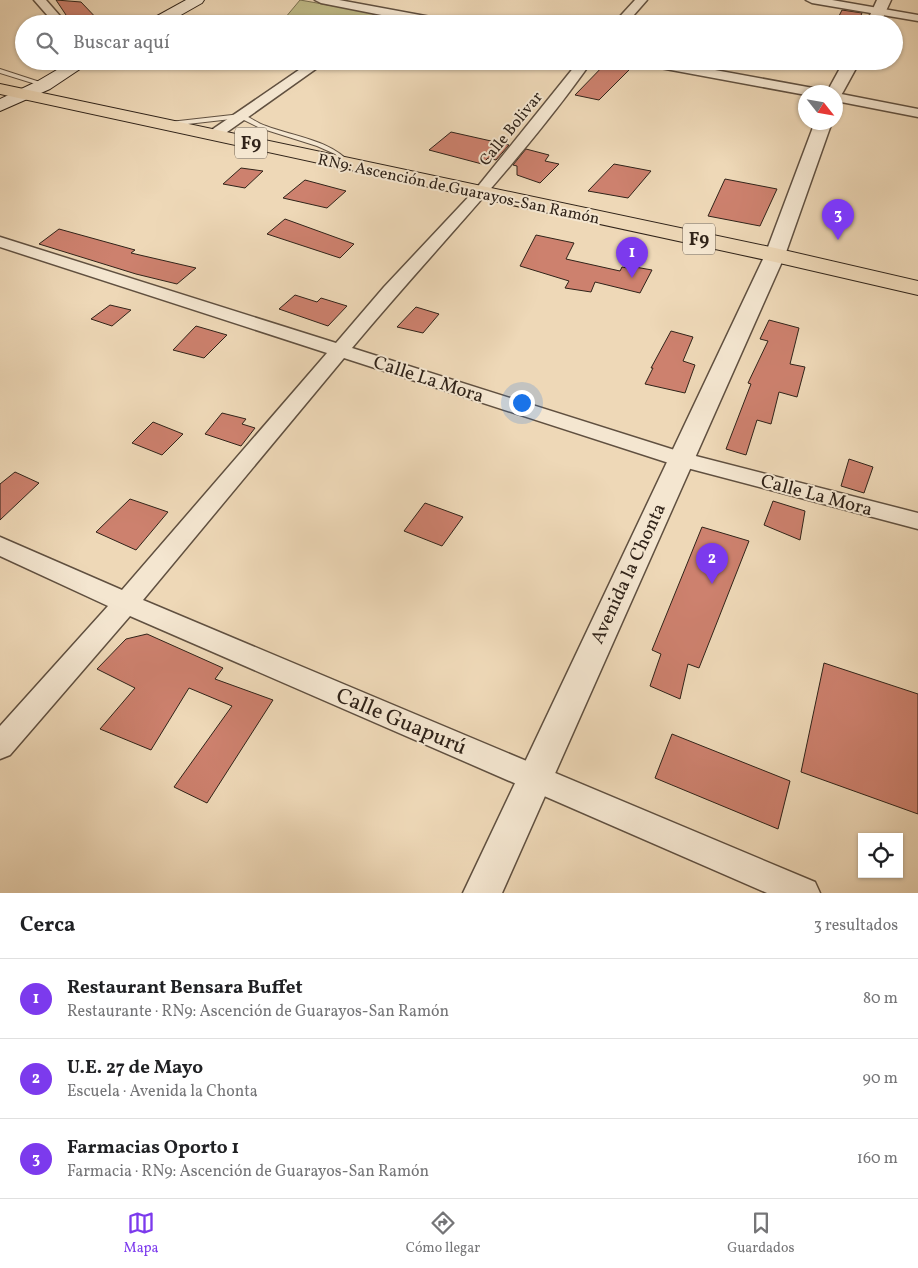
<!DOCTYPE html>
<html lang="es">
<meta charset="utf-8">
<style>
body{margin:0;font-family:Vollkorn,serif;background:#f6f6f6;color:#202124}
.controls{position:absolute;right:15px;bottom:15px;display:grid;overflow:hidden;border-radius:0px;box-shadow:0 1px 4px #0004}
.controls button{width:45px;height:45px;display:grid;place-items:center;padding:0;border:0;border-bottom:1px solid #e0e0e0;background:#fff;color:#202124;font:25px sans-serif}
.compass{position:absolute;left:798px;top:85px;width:45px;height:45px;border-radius:50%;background:#fff;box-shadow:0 1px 4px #0004;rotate:121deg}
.you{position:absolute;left:521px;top:402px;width:18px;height:18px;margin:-12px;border:4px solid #fff;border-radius:50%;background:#1a73e8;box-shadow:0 0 0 8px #1a73e833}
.badge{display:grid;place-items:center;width:32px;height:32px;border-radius:50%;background:#7c3aed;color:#fff;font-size:16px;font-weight:700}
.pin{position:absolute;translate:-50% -41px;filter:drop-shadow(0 1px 2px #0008)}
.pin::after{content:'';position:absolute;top:26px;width:18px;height:15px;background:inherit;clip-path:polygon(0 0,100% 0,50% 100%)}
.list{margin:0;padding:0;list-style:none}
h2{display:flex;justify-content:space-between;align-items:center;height:65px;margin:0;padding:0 20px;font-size:21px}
h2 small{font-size:16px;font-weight:400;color:#757577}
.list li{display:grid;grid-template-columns:32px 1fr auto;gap:15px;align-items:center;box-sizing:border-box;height:80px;padding:0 20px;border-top:1px solid #e0e0e0}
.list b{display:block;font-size:19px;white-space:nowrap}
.list p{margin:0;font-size:16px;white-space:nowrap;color:#757577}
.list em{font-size:16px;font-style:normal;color:#757577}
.icon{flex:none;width:28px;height:28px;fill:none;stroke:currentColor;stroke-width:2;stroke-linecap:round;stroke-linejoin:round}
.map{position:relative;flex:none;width:918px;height:893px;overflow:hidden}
.search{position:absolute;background:#fff;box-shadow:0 1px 4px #0004;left:15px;right:15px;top:15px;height:55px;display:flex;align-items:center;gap:12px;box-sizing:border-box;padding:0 18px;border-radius:28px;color:#757577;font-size:19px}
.sheet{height:305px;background:#fff}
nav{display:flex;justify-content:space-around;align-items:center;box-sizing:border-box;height:70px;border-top:1px solid #e0e0e0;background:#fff;font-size:14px;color:#757577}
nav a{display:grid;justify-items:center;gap:2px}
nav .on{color:#7c3aed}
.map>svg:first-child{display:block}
.green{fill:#c0bc89;stroke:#787051}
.building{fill:#cd816e;stroke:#302319}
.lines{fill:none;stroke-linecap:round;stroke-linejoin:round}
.service-casing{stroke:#605040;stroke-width:2}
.minor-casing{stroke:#605040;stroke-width:3}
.tertiary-casing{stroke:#605040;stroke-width:3}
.secondary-casing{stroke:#302319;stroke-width:2}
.trunk-casing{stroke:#302319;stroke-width:2}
.service{fill:#f4e6d0;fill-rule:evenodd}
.minor{fill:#f4e6d0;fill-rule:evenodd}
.tertiary{fill:#f4e6d0;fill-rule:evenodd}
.secondary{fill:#f4e6d0;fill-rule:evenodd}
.trunk{fill:#eed8b7;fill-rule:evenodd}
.labels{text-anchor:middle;stroke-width:4;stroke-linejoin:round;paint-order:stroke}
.far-street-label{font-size:16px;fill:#302319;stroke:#f4e6d0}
.shield{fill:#f4e6d0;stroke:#6b5e50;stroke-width:1}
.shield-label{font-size:18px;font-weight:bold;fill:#302319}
.street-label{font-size:19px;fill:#302319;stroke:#f4e6d0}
.near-street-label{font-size:22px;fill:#302319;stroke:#f4e6d0}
</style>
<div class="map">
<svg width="918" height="893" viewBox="0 0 918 893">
<rect width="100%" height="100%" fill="#eed8b7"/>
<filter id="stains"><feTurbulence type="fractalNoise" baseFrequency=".004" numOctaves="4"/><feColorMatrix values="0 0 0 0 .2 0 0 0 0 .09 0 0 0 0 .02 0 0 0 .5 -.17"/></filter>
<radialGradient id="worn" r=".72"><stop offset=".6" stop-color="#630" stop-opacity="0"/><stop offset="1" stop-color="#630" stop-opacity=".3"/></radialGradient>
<!-- green -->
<path class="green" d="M 300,0 L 368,12 L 375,15 L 375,19 L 369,24 L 280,24 Z"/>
<!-- building -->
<path class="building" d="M 56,0 L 81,2 L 102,24 L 72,24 Z
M 842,10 L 862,13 L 859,20 L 839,16 Z
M 608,61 L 634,65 L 599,100 L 575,95 Z
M 451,132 L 509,145 L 496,160 L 488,158 L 482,164 L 429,150 Z
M 526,149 L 549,155 L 545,161 L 559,164 L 540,183 L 517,175 L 517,166 L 513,165 Z
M 614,164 L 651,171 L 628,198 L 588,191 Z
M 241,168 L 263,171 L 245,188 L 223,184 Z
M 725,179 L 777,189 L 760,226 L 708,216 Z
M 305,180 L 346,191 L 327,208 L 283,198 Z
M 285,219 L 354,244 L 340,258 L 267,234 Z
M 59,229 L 135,250 L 131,253 L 196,268 L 177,284 L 136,274 L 39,244 Z
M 536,235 L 574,243 L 566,259 L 620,271 L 622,267 L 633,269 L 635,267 L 652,270 L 640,293 L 595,282 L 591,292 L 565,288 L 569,281 L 520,266 Z
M 295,295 L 317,302 L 321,298 L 347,306 L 328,326 L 279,309 Z
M 110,305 L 131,310 L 112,326 L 91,319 Z
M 416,307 L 439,314 L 423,333 L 397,327 Z
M 769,320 L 799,328 L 790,364 L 805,367 L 797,397 L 779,392 L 771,424 L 757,420 L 746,455 L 726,449 L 751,384 L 748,383 L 768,341 L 760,339 Z
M 196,326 L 227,335 L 204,358 L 173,350 Z
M 671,331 L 693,337 L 683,361 L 695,365 L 685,393 L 645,384 L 653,368 L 651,368 Z
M 222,413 L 246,419 L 242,424 L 255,428 L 241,446 L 205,434 Z
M 153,422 L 183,434 L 162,455 L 132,443 Z
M 849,459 L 873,467 L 864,493 L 841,486 Z
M 15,472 L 39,483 L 0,520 L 0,484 Z
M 130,499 L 168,512 L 136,550 L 96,532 Z
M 773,501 L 805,511 L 800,540 L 764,525 Z
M 425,503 L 463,517 L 442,546 L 404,531 Z
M 702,527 L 749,541 L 699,668 L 688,664 L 680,699 L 650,686 L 661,654 L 652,650 Z
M 147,634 L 223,668 L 215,679 L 273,700 L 207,803 L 174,787 L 232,706 L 189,688 L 151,750 L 100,729 L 135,688 L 97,669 L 126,639 Z
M 824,663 L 918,694 L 918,814 L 801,772 Z
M 672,734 L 790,781 L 778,829 L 655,778 Z"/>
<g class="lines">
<!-- service casing -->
<g class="service-casing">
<path id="service" d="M 0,69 L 46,84 L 47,85 L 42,86 L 0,73 Z
M 241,114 C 250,117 257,123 266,126 C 295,137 331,140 351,164 L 346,165 L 335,154 L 317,146 L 260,128 L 240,118 L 170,126 L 167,124 L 170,122 Z"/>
</g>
<!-- minor casing -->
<g class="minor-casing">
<path id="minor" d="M 34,0 L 46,0 L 67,24 L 55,24 Z
M 315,0 L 339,0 L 447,20 L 453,24 L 427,24 L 321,3 Z
M 635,0 L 647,0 L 626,24 L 613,24 Z
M 806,0 L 832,0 L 918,15 L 918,21 L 812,3 Z
M 312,61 L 327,61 L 220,137 L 210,137 L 208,134 L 210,131 Z
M 579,61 L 592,61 C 520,163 432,252 352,348 L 684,453 L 918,513 L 918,529 L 672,464 L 344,358 L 143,600 L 815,882 L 820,893 L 767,893 L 130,616 L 10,755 L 0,759 L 0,726 L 108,606 L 0,556 L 0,537 L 122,590 L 327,353 L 0,247 L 0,237 L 336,343 L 384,287 L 475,190 Z
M 638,61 L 666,61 L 813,88 L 820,92 L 806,92 L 806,95 L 644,65 Z
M 836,93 L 918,109 L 918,117 L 836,101 Z"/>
</g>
<!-- tertiary casing -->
<g class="tertiary-casing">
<path id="tertiary" d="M 877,0 L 891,0 L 880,24 L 866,24 Z
M 844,61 L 860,61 L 843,92 L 841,95 L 836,97 L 836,92 L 827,92 Z
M 815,122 L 832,122 L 785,255 L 502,893 L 463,893 L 765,255 Z"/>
</g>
<!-- secondary casing -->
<g class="secondary-casing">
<path id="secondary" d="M 186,0 L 204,0 L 202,3 L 165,24 L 146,24 L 148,21 Z
M 72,61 L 92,61 L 50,89 L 0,111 L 0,99 L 38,81 Z"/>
</g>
<!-- trunk casing -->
<g class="trunk-casing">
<path id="trunk" d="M 0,84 L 775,248 L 918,281 L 918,295 L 775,262 L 0,94 Z"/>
</g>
<!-- service -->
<use href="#service" class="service"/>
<!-- minor -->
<use href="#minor" class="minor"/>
<!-- tertiary -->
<use href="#tertiary" class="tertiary"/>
<!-- secondary -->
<use href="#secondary" class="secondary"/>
<!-- trunk -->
<use href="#trunk" class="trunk"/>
</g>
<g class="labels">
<!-- far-street labels -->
<g class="far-street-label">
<text transform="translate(510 128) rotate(-51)" y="6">Calle Bolivar</text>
<text transform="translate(459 188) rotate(12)" y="6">RN9: Ascención de Guarayos-San Ramón</text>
</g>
<!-- shield labels -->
<g class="shield">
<rect x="235" y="127.5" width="32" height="31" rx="4"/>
<rect x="683" y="223.5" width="32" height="31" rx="4"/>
</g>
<g class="shield-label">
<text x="251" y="149">F9</text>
<text x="699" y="245">F9</text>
</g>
<!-- street labels -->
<g class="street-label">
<text transform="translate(429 378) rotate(18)" y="7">Calle La Mora</text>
<text transform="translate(817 494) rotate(15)" y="7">Calle La Mora</text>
<text transform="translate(627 573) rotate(-65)" y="7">Avenida la Chonta</text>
</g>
<!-- near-street labels -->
<g class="near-street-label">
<text transform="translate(402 720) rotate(23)" y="8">Calle Guapurú</text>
</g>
</g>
<rect width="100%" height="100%" filter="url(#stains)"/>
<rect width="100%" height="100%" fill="url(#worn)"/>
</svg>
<div class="controls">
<button><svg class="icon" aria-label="locate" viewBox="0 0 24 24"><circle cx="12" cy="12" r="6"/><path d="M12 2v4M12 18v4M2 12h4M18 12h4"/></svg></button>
</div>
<svg class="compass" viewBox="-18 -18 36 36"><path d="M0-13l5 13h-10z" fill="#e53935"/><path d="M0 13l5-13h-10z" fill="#757577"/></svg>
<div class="you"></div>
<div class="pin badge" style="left:632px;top:278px">1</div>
<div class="pin badge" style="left:712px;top:584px">2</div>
<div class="pin badge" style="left:838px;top:240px">3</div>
<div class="search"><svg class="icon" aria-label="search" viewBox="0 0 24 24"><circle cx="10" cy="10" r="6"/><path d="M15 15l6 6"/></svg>Buscar aquí</div>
</div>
<section class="sheet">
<h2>Cerca<small>3 resultados</small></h2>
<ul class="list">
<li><span class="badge">1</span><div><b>Restaurant Bensara Buffet</b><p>Restaurante · RN9: Ascención de Guarayos-San Ramón</p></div><em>80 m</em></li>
<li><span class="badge">2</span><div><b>U.E. 27 de Mayo</b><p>Escuela · Avenida la Chonta</p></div><em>90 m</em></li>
<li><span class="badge">3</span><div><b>Farmacias Oporto 1</b><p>Farmacia · RN9: Ascención de Guarayos-San Ramón</p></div><em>160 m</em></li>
</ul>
</section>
<nav>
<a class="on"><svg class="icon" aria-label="map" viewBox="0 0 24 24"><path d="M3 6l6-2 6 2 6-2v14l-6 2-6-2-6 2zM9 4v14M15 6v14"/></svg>Mapa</a>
<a><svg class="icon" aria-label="directions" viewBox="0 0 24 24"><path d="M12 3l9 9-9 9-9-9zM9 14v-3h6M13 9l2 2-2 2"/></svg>Cómo llegar</a>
<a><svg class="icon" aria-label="saved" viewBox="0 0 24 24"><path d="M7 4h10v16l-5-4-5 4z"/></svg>Guardados</a>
</nav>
